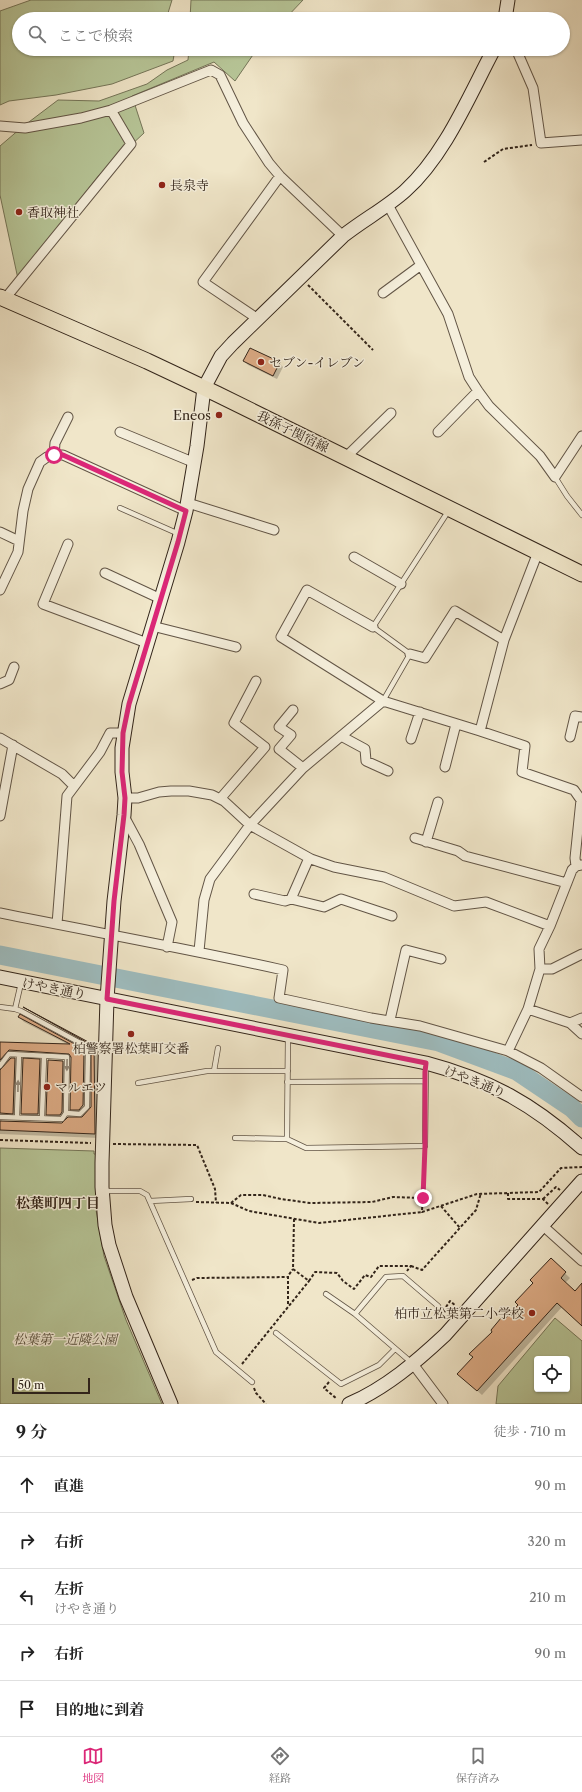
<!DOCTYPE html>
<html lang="ja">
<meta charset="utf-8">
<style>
body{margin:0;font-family:"Libre Caslon Text","Noto Serif JP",serif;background:#f6f6f6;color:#222}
.controls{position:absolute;right:12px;bottom:12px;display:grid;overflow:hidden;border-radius:4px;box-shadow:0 1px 3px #0004}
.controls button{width:36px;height:36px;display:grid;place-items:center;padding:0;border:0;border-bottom:1px solid #e0e0e0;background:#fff;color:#222;font:20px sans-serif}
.scale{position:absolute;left:12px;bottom:10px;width:78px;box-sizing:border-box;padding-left:4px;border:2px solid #33251a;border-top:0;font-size:11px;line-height:14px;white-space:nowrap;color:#33251a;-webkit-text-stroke:3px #f5efdc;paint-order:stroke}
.stop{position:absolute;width:12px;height:12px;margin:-9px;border:3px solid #db2777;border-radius:50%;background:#fff}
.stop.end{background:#db2777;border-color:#fff;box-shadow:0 1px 4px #0008}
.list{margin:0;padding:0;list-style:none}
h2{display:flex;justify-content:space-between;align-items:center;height:52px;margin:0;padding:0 16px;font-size:17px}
h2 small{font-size:13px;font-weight:400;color:#767676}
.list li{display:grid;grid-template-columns:26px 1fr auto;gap:12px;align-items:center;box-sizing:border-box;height:56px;padding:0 16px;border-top:1px solid #e0e0e0}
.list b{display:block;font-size:15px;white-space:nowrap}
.list p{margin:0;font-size:13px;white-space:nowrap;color:#767676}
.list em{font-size:13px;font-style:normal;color:#767676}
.icon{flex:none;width:22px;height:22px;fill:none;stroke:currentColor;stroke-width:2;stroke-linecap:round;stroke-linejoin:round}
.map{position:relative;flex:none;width:582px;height:1404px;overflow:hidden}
.search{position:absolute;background:#fff;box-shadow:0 1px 3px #0004;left:12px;right:12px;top:12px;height:44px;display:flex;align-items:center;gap:10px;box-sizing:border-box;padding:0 14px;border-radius:22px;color:#767676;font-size:15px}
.sheet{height:332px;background:#fff}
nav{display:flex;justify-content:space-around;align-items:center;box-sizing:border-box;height:56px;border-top:1px solid #e0e0e0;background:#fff;font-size:11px;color:#767676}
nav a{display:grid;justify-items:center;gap:2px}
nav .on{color:#db2777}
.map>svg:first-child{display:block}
.green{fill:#b7c698;stroke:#757659;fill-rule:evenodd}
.shadow{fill:#0003;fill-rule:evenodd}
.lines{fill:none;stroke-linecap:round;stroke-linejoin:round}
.river{stroke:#9ebdc0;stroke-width:19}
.building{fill:#ddac86;stroke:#33251a}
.lane-casing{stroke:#625546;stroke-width:6}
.street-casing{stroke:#625546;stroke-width:11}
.secondary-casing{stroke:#33251a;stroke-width:15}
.primary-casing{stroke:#33251a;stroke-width:17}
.path{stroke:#33251a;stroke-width:2;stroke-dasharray:3 2;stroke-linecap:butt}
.lane{stroke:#f5efdc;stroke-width:4.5}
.street{stroke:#f5efdc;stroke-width:9}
.secondary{stroke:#f5efdc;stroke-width:13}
.primary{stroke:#f0e6c9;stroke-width:15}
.oneway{fill:#948a7b}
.route{stroke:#db2777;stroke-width:5}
.poi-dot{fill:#8f2418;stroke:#f5efdc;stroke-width:1.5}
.labels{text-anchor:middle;stroke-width:3;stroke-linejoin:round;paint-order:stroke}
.poi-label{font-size:13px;fill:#33251a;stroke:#f5efdc;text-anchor:start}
.street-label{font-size:13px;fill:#33251a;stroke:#f5efdc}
.park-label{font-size:13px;font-style:italic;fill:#544d3a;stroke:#f5efdc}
.neighbourhood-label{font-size:14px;font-weight:bold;fill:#33251a;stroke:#f5efdc}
</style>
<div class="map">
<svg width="582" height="1404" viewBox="0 0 582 1404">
<rect width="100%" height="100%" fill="#f0e6c9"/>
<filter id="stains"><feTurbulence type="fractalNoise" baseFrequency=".005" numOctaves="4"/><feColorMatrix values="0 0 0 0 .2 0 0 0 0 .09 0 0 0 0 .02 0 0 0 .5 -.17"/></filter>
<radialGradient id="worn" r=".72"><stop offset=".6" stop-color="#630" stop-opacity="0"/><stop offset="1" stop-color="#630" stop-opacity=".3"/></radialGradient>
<!-- green -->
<path class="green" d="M 31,0 L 172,0 L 168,13 L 173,19 L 19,19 L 19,49 L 175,49 L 173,61 L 112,84 L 56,95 L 9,101 L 0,105 L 0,11 Z
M 191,0 L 303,0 L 285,19 L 190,19 Z
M 189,49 L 257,49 L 235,81 L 214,62 L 132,96 L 144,133 L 99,175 L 18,279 L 0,195 L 0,146 L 21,128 L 58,100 L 99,101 L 147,84 L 167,70 L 188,60 Z
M 0,1148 L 94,1151 L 94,1154 L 98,1154 L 100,1210 L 96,1210 L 104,1256 L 126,1320 L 162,1404 L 0,1404 Z
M 555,1318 L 582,1341 L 582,1404 L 496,1404 L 498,1386 ZM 537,1359 L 567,1359 L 567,1389 L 537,1389 Z"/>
<!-- shadow -->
<path class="shadow" d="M 244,361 L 279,363 L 283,367 L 277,379 L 248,365 Z
M 28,1012 L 94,1045 L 99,1050 L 99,1138 L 0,1134 L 0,1043 L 69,1045 L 24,1022 L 19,1017 L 81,1049 L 89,1057 L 88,1112 L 92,1108 L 92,1048 ZM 14,1055 L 72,1058 L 71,1109 L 76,1114 L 85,1115 L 82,1118 L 67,1119 L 68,1066 L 63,1062 L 47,1114 L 52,1119 L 66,1120 L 62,1124 L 1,1121 L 4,1118 L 18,1118 L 20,1064 L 15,1059 L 10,1059 Z
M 40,1060 L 45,1065 L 43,1119 L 27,1118 L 22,1114 Z
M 551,1260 L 570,1278 L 565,1283 L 575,1292 L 582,1292 L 582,1326 L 562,1307 L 482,1395 L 463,1378 L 474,1357 L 494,1332 L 519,1306 Z"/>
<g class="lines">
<!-- river -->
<path class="river" d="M 0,955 L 439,1042 L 517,1071 L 572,1108 L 582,1118"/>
</g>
<!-- building -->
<path class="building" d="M 250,348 L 280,362 L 273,376 L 243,361 Z
M 23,1007 L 94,1045 L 95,1134 L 0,1130 L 0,1121 L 62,1123 L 68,1117 L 82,1117 L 91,1107 L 91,1048 L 86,1042 Z
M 20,1014 L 82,1048 L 84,1051 L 83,1105 L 79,1110 L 70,1110 L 71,1057 L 69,1054 L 9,1050 L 0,1060 L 0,1042 L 70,1044 L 18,1017 Z
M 11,1058 L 15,1058 L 13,1114 L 0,1113 L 0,1070 Z
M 23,1058 L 40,1059 L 38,1114 L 21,1114 Z
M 48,1060 L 63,1061 L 62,1112 L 60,1115 L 46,1115 Z
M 551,1258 L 566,1272 L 561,1278 L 575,1291 L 582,1283 L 582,1326 L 557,1303 L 477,1391 L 457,1374 L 473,1357 L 469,1354 L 492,1332 L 491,1330 L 501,1318 L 504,1320 L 518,1305 L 515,1302 L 533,1283 L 530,1280 Z"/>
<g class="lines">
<!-- lane casing -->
<g class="lane-casing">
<path id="lane" d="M 555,477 L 567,496 L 582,515
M 120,508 L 179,534
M 383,701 L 410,654 L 373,627 L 449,510
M 0,1007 L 15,1009 L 21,1011 L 84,1045 L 88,1050 L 87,1107 L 80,1114 L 66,1113
M 15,1009 L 21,983
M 0,1066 L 9,1054 L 67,1057 L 66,1113 L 62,1119 L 0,1117
M 214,1071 L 218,1048
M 287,1082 L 425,1081
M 138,1083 L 207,1071 L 288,1071
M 17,1117 L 19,1055
M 42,1118 L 44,1056
M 235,1138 L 287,1139 L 288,1037
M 287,1139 L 306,1148 L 425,1146 L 426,1064
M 104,1191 L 140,1191 L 147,1195 L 216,1352 L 252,1382
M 150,1201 L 191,1199
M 326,1294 L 355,1314
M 276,1333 L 341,1384 L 379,1365 L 395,1349
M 412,1363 L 355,1314 L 386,1277 L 403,1276 L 438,1306"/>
</g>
<!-- street casing -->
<g class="street-casing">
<path id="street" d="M 516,49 L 533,88 L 541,143 L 582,140
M 0,126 L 25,128 L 81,118 L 111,110 L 211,70 L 220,75 L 243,123 L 269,163 L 280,176 L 343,236
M 388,205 L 448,314 L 469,377 L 478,391 L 489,406 L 540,456 L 555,477 L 582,436
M 383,293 L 421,265
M 6,299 L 8,295 L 131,144 L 111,110
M 258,319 L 203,282 L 280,176
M 120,432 L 195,463
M 438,432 L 478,391
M 54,455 L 55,443 L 68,417
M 346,457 L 391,413
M 188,503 L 274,530
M 0,532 L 19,541
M 68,544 L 43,604 L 147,643
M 354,557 L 401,584
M 105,573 L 161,599
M 0,590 L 18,552 L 23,511 L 28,489 L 40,462 L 47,457 L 54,455 L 63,455 L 186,511
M 152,626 L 236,647
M 373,627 L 307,590 L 281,637 L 383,701 L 480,731 L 504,640 L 538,552
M 410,654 L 425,658 L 455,611 L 504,640
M 0,684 L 9,680 L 14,667
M 293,710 L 279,727 L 291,735 L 279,749 L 303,768
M 480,731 L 525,746 L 522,772 L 574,790 L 581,800 L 575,858 L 576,866
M 341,736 L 365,749 L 366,761 L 388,771
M 570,737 L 575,716 L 582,717
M 0,738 L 62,774 L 74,786
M 411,739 L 420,712
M 445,767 L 456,724
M 125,798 L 138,798 L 159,792 L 171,791 L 189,791 L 212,795 L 224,801 L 250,825 L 311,859 L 334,867 L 384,877 L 454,906 L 486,902 L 550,926
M 220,799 L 265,747 L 234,723 L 256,681
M 0,816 L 13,745
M 124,816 L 139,844 L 172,922 L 167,947
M 415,838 L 458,851 L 465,856 L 567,883
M 426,842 L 438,802
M 309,858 L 291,899 L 324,907 L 341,899 L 392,916
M 254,894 L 285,901 L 291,899
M 0,913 C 94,932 189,949 283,970 L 279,998 L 371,1018 L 420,1026 L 508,1051 L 541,1068 L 582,1097
M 57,924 L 67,796 L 100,752 L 110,733 L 123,733
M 199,951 L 204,900 L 210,879 L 250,825 L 303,768 L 383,701
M 540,969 L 552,969 L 582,954
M 528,1009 L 570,1023 L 582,1018
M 390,1020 L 406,950 L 441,959
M 570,1023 L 582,1034
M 508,1051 L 528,1009 L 540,969 L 539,949 L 550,926 L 572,870 L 576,866 L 581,865
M 542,1225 L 582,1261
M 413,1364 L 443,1404"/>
</g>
<!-- secondary casing -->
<g class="secondary-casing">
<path id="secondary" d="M 505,19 L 508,0
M 0,977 L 426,1063 C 490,1080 533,1104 582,1148
M 171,1404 L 126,1297 L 109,1245 L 105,1225 L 102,1187 L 102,1163 L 107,999 L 114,901 L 124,815 L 125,798 L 122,772 L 122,748 L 129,704 L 178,542 L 186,511 L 197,446 L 204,388 L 221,356 L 233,343 L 343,236 C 363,220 386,208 405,191 C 445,155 469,96 494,49
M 349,1404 C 386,1388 416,1362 445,1335 L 582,1181"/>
</g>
<!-- primary casing -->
<g class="primary-casing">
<path id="primary" d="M 0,297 L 147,361 L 217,394 L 582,574"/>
</g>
<!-- path -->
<path class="path" d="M 484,162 L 503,149 L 532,145
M 308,285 L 373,350
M 0,1140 L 91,1143
M 113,1144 L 197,1145 L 215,1189 L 216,1203
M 424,1152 L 422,1212 L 477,1194 L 508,1193
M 543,1199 L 556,1187 L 560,1190
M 196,1202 L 231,1203 L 241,1195 L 263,1195 L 281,1199 L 310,1203 L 372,1202 L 393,1197 L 423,1198
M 231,1203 L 249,1211 L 319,1223 L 422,1212
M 548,1204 L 543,1199 L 508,1199 L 508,1193 L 539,1192 L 561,1168 L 582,1167
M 441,1206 L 460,1228
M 294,1219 L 293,1269 L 309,1281 L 315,1272 L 337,1273 L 343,1281 L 354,1289 L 365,1275 L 371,1277 L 379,1266 L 411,1266 L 407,1271
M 411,1266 L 422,1270 L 476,1210 L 481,1193
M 192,1280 L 197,1278 L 288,1277
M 288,1304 L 288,1276 L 293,1269
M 446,1307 L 450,1301 L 456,1306
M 242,1364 L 309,1281
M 329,1382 L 324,1388 L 337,1399
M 254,1388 L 256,1393 L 266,1404"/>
<!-- lane -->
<use href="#lane" class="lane"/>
<!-- street -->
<use href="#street" class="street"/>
<!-- secondary -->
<use href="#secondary" class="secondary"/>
<!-- primary -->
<use href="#primary" class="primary"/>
</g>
<!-- one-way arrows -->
<defs><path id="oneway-solid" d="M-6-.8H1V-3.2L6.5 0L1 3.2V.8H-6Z"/></defs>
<g class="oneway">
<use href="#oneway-solid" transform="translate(67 1065) rotate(91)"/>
<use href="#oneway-solid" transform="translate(18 1086) rotate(-89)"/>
</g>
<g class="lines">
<!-- route -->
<path class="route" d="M 54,455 L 63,455 L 186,511 L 178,542 L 129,704 L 123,733 L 122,772 L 125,798 L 124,815 L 114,901 L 107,999 L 426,1063 L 425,1072 L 425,1146 L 423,1198"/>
</g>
<!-- markers -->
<g class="poi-dot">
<circle cx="162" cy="185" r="4"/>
<circle cx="19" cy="212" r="4"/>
<circle cx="261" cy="362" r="4"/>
<circle cx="219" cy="415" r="4"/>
<circle cx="131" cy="1034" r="4"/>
<circle cx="47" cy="1087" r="4"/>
<circle cx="532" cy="1313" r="4"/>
</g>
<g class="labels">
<!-- poi labels -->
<g class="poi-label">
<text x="170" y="190">長泉寺</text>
<text x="27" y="217">香取神社</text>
<text x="269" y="367">セブン-イレブン</text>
<text x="211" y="420" text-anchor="end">Eneos</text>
<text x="131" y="1053" text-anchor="middle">柏警察署松葉町交番</text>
<text x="55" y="1092">マルエツ</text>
<text x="524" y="1318" text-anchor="end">柏市立松葉第二小学校</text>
</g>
<!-- street labels -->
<g class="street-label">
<text transform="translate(293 431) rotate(26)" y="5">我孫子関宿線</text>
<text transform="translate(54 988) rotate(11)" y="5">けやき通り</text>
<text transform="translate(475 1081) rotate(22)" y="5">けやき通り</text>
</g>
<!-- park labels -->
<g class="park-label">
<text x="65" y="1344">松葉第一近隣公園</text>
</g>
<!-- neighbourhood labels -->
<g class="neighbourhood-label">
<text x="58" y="1208">松葉町四丁目</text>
</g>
</g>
<rect width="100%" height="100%" filter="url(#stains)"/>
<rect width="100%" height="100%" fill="url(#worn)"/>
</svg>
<div class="controls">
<button><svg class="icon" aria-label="locate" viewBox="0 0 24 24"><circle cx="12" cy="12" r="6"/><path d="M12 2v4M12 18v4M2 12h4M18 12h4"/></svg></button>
</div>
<div class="scale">50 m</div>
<div class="stop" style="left:54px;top:455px"></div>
<div class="stop end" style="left:423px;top:1198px"></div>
<div class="search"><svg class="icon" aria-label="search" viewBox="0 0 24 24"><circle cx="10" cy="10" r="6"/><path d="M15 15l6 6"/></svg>ここで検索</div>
</div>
<section class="sheet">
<h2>9 分<small>徒歩 · 710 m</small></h2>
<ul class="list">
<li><svg class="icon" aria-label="ahead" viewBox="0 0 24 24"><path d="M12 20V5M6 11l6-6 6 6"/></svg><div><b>直進</b></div><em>90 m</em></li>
<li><svg class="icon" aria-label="right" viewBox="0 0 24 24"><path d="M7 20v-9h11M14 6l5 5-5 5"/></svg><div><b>右折</b></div><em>320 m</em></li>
<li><svg class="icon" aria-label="left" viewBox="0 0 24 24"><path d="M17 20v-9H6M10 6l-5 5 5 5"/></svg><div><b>左折</b><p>けやき通り</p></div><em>210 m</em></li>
<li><svg class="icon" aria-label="right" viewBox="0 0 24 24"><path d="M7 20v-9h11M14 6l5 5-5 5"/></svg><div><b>右折</b></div><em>90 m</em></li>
<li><svg class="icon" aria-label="arrive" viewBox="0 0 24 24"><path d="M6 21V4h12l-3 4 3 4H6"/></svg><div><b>目的地に到着</b></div></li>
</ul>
</section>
<nav>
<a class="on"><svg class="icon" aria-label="map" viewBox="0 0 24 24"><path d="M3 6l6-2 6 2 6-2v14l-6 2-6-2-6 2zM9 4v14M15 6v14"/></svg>地図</a>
<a><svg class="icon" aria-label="directions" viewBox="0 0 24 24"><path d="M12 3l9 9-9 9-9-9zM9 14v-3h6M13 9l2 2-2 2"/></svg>経路</a>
<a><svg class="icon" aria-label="saved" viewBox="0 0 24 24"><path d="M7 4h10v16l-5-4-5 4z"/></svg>保存済み</a>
</nav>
